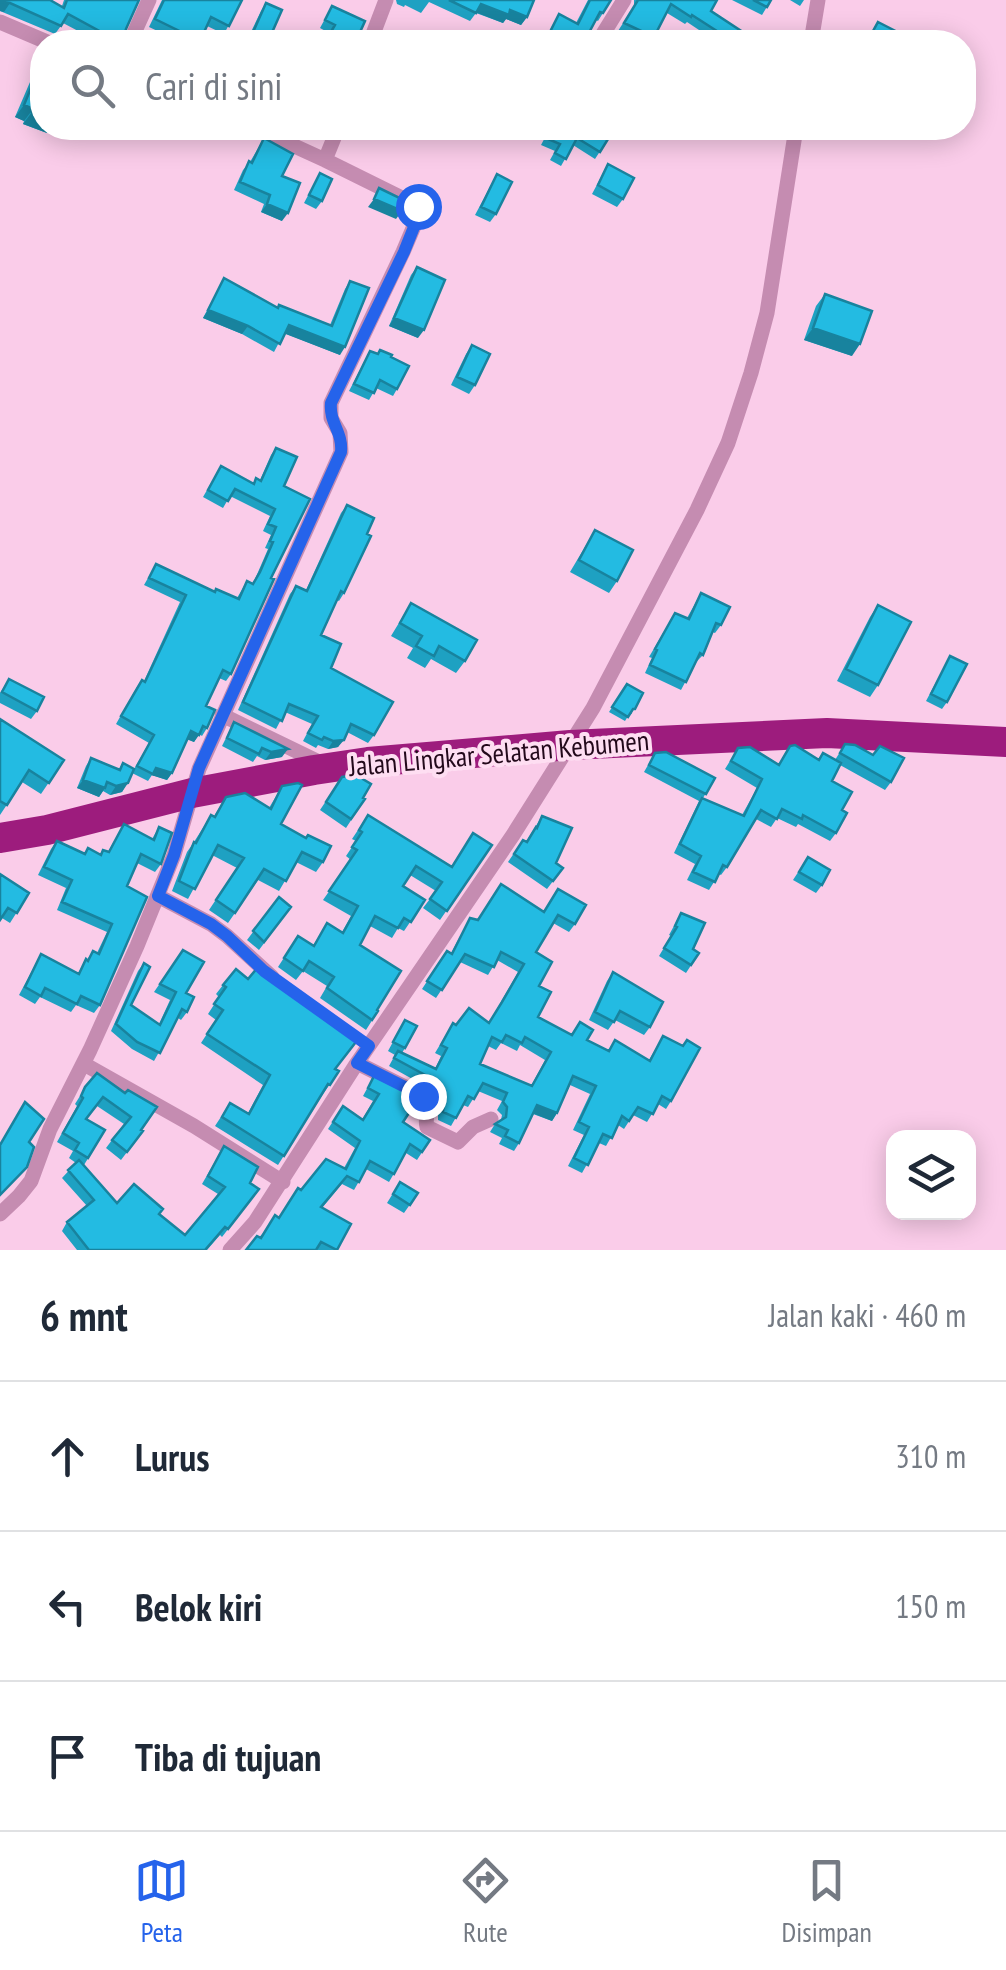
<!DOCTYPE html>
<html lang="id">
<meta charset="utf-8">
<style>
body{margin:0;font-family:"PT Sans Narrow",sans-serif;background:#f2f2f3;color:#1f2937}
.controls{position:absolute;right:30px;bottom:30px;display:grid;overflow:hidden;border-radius:20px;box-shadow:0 5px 25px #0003}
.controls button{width:90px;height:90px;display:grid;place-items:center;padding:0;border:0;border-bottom:2px solid #e0e1e3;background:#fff;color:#1f2937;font:50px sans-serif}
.stop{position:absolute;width:30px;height:30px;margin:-22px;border:8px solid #2563eb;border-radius:50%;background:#fff}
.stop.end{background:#2563eb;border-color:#fff;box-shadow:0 2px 10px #0008}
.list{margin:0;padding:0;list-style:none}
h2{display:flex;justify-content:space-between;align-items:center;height:130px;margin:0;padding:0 40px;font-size:42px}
h2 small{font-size:32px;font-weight:400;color:#747a83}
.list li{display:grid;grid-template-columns:65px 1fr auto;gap:30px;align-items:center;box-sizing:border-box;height:150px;padding:0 40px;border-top:2px solid #e0e1e3}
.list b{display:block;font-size:38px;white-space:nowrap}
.list em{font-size:32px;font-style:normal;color:#747a83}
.icon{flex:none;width:55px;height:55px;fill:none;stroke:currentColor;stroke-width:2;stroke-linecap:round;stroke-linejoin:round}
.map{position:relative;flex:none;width:1006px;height:1250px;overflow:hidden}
.search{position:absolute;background:#fff;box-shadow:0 5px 25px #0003;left:30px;right:30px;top:30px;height:110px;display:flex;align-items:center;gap:25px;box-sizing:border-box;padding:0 35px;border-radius:40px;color:#747a83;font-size:38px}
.sheet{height:580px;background:#fff}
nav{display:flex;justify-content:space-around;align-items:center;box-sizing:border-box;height:140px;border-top:2px solid #e0e1e3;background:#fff;font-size:28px;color:#747a83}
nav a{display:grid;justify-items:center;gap:5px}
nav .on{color:#2563eb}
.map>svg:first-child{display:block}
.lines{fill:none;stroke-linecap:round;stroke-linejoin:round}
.street{stroke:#c58cb1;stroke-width:15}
.highway{stroke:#9d1c7d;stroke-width:30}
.wall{fill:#1ea1c2;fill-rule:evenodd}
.shaded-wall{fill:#18839e}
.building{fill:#23bbe2;stroke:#18839e;stroke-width:2.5;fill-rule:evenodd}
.route{stroke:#2563eb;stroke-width:12}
.labels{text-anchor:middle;stroke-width:8;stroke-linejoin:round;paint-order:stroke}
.street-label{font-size:28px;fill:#23091b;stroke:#fedef2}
</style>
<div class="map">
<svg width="1006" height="1250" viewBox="0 0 1006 1250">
<rect width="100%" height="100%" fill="#facce9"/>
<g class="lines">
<!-- street -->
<path class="street" d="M 0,22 L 47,42
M 130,42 L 149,0
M 370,42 L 386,0
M 598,42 L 624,0
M 811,42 L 818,0
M 255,128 L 325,160 L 338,128
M 222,715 L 323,764
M 158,896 L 211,924 L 227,936 L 272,977
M 357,1063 L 425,1097 C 431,1106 424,1117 427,1127 L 458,1142 L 473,1127 L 491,1119
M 84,1064 L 194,1126 L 283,1182
M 0,1214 L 19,1196 L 31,1181 L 50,1129 L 90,1050 L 137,946 L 174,855 L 199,769 L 341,452 L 340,433 L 331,418 L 331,403 L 403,252 L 420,212 L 421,208 L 418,206 L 325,160
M 230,1250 L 255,1222 L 355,1066 L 513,835 L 593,708 L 697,510 L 728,443 L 751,373 L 767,313 L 796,128"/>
<!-- highway -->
<path class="highway" d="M 0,838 L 47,830 L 192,793 L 314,770 L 368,762 L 570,745 L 827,733 L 1006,742"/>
</g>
<!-- wall -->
<path class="wall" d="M 0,0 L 62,6 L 64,0 L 139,0 L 126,29 L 122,42 L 97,42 L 97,41 L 63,23 L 55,34 L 0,11 Z
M 162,0 L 242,0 L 224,34 L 207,26 L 198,42 L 181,42 L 149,27 Z
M 396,0 L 534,0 L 527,17 L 521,25 L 506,19 L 503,23 L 476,13 L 470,21 L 429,2 L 421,13 L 405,5 L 404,7 L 397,4 Z
M 588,0 L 611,0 L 598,21 L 596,20 L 584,42 L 557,42 L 546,37 L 559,14 L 576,23 Z
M 634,0 L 717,0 L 711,11 L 758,42 L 717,42 L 687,22 L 685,24 L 667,13 L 650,42 L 643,42 L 618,31 L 634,6 Z
M 732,0 L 771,0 L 762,15 Z
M 790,0 L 804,0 L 800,6 Z
M 266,3 L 270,37 L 266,42 L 258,42 L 248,38 L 261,11 Z
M 332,6 L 356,41 L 359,42 L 324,42 L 329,33 L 320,28 Z
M 41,63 L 42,128 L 51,128 L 47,133 L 23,124 L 24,121 L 15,117 L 33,75 Z
M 550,128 L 583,128 L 608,139 L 595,159 L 573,145 L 561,166 L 550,160 L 555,151 L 541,145 Z
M 860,128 L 890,128 L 883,139 Z
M 264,138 L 282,176 L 282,221 L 261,212 L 264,204 L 234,190 L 243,170 L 250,162 Z
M 608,164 L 623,199 L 617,207 L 592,194 Z
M 320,173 L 322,201 L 316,209 L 304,203 Z
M 497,174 L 496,214 L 490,222 L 475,215 Z
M 417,267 L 418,338 L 389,326 L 411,275 Z
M 224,278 L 278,308 L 330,325 L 345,289 L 350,281 L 340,355 L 284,333 L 274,352 L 242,334 L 203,318 Z
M 825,294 L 852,356 L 804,340 L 816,306 Z
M 472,345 L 475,385 L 469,394 L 451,385 L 466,354 Z
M 380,350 L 391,357 L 397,389 L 393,396 L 376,388 L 369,400 L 349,391 L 370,351 L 377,354 Z
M 276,448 L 284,486 L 271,578 L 231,674 L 226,681 L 219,678 L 206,706 L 207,728 L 202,736 L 199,734 L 194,742 L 188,739 L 172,773 L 167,780 L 152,775 L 148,781 L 132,773 L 122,792 L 110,795 L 103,791 L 99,797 L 77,788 L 86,766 L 91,758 L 119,769 L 123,763 L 133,771 L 149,743 L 116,724 L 137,687 L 142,680 L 144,681 L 180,602 L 144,585 L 156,564 L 215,592 L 237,598 L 247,581 L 252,584 L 255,579 L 268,549 L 265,548 L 271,535 L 263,531 L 270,516 L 230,496 L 223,508 L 203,497 L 221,466 L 253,484 L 256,478 L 260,480 L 271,455 Z
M 347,505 L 367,534 L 344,593 L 339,601 L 337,600 L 321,635 L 331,668 L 374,735 L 368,743 L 347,732 L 338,747 L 328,749 L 318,745 L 316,748 L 303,741 L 312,724 L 285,712 L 276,729 L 238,710 L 290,594 L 296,586 L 306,590 L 341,513 Z
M 595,530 L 617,581 L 609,593 L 570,572 Z
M 701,593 L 721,625 L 715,633 L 712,632 L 703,655 L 696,662 L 681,690 L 645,673 L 652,658 L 649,657 L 675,613 L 687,618 Z
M 411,603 L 465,661 L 456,673 L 431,659 L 425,668 L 407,658 L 413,648 L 391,636 Z
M 878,605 L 878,685 L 870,697 L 837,681 L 870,617 Z
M 950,656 L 947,702 L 942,709 L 926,701 Z
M 9,679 L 37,711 L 31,719 L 0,703 L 0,693 Z
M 627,684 L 632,714 L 630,713 L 625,721 L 609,712 Z
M 0,719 L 64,760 L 41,794 L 22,782 L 0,815 Z
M 234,722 L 282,757 L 265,760 L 257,756 L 253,762 L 222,746 Z
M 845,744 L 891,782 L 885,790 L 840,765 L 832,781 L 842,810 L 836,833 L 830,841 L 798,824 L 796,827 L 777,818 L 771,827 L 756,819 L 727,867 L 721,875 L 719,874 L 709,890 L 687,880 L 695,864 L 674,853 L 699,801 L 644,772 L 655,753 L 715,778 L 703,798 L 742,815 L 757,788 L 725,769 L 738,748 L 778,764 L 818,759 L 823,753 L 835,760 Z
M 342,777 L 365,799 L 346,828 L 320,810 Z
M 282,786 L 281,824 L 323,862 L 316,872 L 296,862 L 279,891 L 258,880 L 228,923 L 209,910 L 237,868 L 212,855 L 188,899 L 172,891 L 187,852 L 194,842 L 211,815 L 214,816 L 226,797 L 269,808 Z
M 368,815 L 451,867 L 492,845 L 440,920 L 423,908 L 436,891 L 410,875 L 403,886 L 425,900 L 404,931 L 398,928 L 392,938 L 370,926 L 360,945 L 378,1011 L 366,1030 L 320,998 L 327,986 L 303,971 L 296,980 L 278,967 L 298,936 L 313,946 L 327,923 L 342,932 L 351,916 L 323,900 L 351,860 L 346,856 L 356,841 L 352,839 Z
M 542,816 L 556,863 L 563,868 L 547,889 L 508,862 L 523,840 L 526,842 Z
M 124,824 L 152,839 L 159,827 L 161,864 L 155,872 L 137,863 L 127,886 L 100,1005 L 94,1013 L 76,1005 L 71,1012 L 40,997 L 35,1004 L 19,995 L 41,954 L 78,973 L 93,951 L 97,953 L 107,932 L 57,910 L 66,888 L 38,875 L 51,849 L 57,841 L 84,854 L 88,848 L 100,854 L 103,850 L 108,852 Z
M 808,857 L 822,885 L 816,893 L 793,880 Z
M 0,874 L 29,893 L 10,923 L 2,918 Z
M 558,889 L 575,924 L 569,932 L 553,923 L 536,952 L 539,986 L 538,1017 L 571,1035 L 580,1022 L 587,1040 L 608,1050 L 649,1060 L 663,1036 L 671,1101 L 666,1109 L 658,1104 L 647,1122 L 633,1115 L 624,1129 L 618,1125 L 606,1146 L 599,1143 L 582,1173 L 568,1166 L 584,1135 L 573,1130 L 590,1094 L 570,1085 L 557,1113 L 552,1121 L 533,1114 L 519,1143 L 514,1151 L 499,1144 L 502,1138 L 490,1132 L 495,1124 L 501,1120 L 502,1115 L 497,1110 L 502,1101 L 478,1091 L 468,1107 L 463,1105 L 451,1126 L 438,1120 L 438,1102 L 434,1091 L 389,1066 L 395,1055 L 388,1051 L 405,1020 L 405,1048 L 402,1053 L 435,1069 L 441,1056 L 435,1053 L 453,1023 L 456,1025 L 489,1023 L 518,972 L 497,960 L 488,975 L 460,962 L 436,998 L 422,989 L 447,951 L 451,953 L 470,918 L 478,920 L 544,912 ZM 501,1043 L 517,1051 L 520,1045 L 545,1060 L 531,1086 L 480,1064 L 488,1046 L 496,1050 Z
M 279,897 L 291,907 L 259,950 L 247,940 Z
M 681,913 L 693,949 L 699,953 L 686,973 L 659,956 L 671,936 L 669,935 Z
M 183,950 L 187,1012 L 181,1020 L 178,1018 L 154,1061 L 132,1049 L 111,1031 L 138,971 L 144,963 L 131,1005 L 159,1024 L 170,1000 L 154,992 Z
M 613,972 L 650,1027 L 644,1035 L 615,1020 L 608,1030 L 589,1020 L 607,981 Z
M 223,985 L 339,1071 L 323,1094 L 278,1165 L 215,1126 L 230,1103 L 248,1113 L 263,1085 L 201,1043 L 216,1020 L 208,1014 L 219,997 L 216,994 Z
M 97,1073 L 143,1131 L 121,1160 L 106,1148 L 124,1124 L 97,1106 L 86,1119 L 105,1130 L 84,1165 L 117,1203 L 159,1214 L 185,1235 L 218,1194 L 202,1184 L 224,1146 L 250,1183 L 259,1189 L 222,1237 L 220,1235 L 207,1250 L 77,1250 L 62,1231 L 67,1222 L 87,1206 L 62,1178 L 76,1163 L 69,1158 L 73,1151 L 57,1142 L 77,1106 L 75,1104 L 80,1096 Z
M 375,1074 L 421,1102 L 416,1109 L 412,1107 L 403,1122 L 430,1140 L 417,1160 L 406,1153 L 389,1182 L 366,1169 L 354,1190 L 342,1184 L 322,1208 L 337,1250 L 246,1250 L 279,1218 L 301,1190 L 344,1168 L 355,1148 L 328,1129 L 343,1106 L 362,1120 L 373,1101 L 363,1096 Z
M 400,1182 L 418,1193 L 404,1213 L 387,1203 Z"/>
<!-- shaded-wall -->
<path class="shaded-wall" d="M 0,2 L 10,3 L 4,12 L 0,11 Z
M 481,4 L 510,10 L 527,17 L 521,25 L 506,19 L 503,23 L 475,12 Z
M 24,105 L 33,109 L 24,121 L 15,117 Z
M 32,112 L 42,116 L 42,128 L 51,128 L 47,133 L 23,124 Z
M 374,199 L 402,211 L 396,219 L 368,207 Z
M 267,204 L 288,213 L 282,221 L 261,212 Z
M 208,310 L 248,326 L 242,334 L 203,318 Z
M 394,318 L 424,330 L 418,338 L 389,326 Z
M 289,325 L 345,347 L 340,355 L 283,333 Z
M 813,328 L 860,344 L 852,356 L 804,340 Z
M 191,731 L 199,735 L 194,742 L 186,739 Z
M 344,740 L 338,747 L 328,749 L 333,741 Z
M 288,749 L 282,757 L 265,760 L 271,752 Z
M 156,768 L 172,773 L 167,780 L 151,775 Z
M 83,780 L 105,788 L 99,797 L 77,788 Z
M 128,783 L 122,792 L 110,795 L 116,786 Z
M 537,1105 L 557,1113 L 552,1121 L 532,1113 Z"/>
<!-- building -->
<path class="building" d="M 0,0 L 50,0 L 64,8 L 67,0 L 139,0 L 126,29 L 122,42 L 104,42 L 99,40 L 103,33 L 68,14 L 61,26 L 10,3 L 0,2 Z
M 164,0 L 242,0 L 229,26 L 211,17 L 200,41 L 155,19 Z
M 449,0 L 534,0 L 527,17 L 510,10 L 509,15 L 481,4 L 476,13 Z
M 590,0 L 611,0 L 603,13 L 600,12 L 584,42 L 567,42 L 569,38 L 551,30 L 559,14 L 578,24 Z
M 638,0 L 717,0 L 711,11 L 758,42 L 734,42 L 692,15 L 691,17 L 671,4 L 654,37 L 624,23 Z
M 753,0 L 771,0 L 767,7 Z
M 266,3 L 282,10 L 270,37 L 254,30 Z
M 332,6 L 365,21 L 356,41 L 359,42 L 325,42 L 335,25 L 325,20 Z
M 878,22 L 917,42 L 867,42 Z
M 768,37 L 778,42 L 765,42 Z
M 41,63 L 42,64 L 42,116 L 32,112 L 33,109 L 24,105 Z
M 551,128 L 583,128 L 608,139 L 600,152 L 577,138 L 566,159 L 555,153 L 560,144 L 546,138 Z
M 875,128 L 890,128 L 887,134 Z
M 264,138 L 293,154 L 282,176 L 300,183 L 288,213 L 267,204 L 270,195 L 240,182 L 249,161 L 252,163 Z
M 608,164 L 634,178 L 623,199 L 598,185 Z
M 320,173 L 332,179 L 322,201 L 309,195 Z
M 497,174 L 512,182 L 496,214 L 481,207 Z
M 379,188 L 406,201 L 402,211 L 374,199 Z
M 417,267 L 445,280 L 424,330 L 394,318 Z
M 224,278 L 278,308 L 279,305 L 332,326 L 350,281 L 369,288 L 345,347 L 289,325 L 280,344 L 248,326 L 208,310 Z
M 825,294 L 872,311 L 860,344 L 813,328 Z
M 472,345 L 490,354 L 475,385 L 457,377 Z
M 380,350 L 392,355 L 391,357 L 409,366 L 397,389 L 380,380 L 374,393 L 354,384 L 370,351 L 378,354 Z
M 276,448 L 297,457 L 284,486 L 310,499 L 271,578 L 274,579 L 231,674 L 223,670 L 206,706 L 215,710 L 207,728 L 203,726 L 199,735 L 191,731 L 172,773 L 156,768 L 153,774 L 137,766 L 154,735 L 121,716 L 142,680 L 145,682 L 186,595 L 149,578 L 156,564 L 215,592 L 216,589 L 239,599 L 247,581 L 253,584 L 260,572 L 273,542 L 270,541 L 276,527 L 268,524 L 275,509 L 235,489 L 228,501 L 208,490 L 221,466 L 254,484 L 256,478 L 261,481 Z
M 347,505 L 374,518 L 367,534 L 371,536 L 344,593 L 341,591 L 321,635 L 341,644 L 331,668 L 393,702 L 374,735 L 351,724 L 344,740 L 333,741 L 324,737 L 322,740 L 308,733 L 318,716 L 289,704 L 282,721 L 243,702 L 296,586 L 307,591 Z
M 595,530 L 633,550 L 617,581 L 579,560 Z
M 701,593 L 730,607 L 721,625 L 716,623 L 703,655 L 700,653 L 686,682 L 650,665 L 657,650 L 655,649 L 675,613 L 689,619 Z
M 411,603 L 477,640 L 465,661 L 439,646 L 434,656 L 416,646 L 422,636 L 400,623 Z
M 878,605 L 911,622 L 878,685 L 846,669 Z
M 950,656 L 967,664 L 947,702 L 931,694 Z
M 9,679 L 44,697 L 37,711 L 2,692 Z
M 627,684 L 643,693 L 635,709 L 633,709 L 628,717 L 612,707 Z
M 0,719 L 64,760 L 49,783 L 29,770 L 7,805 L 0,801 Z
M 234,722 L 288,749 L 271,752 L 262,748 L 259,754 L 227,738 Z
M 845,744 L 855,745 L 873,755 L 880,746 L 904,758 L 891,782 L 840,753 Z
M 795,745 L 819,760 L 823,753 L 841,763 L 832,781 L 852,792 L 842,810 L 847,813 L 836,833 L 803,815 L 802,819 L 782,809 L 777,819 L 761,810 L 727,867 L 723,865 L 715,882 L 693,872 L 701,856 L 680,844 L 702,798 L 744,816 L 762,779 L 731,761 L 738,748 L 750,747 L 779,765 L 790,746 Z
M 666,752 L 715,778 L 706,794 L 649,765 L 655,753 Z
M 91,758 L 120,770 L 123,763 L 134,769 L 128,783 L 116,786 L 107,782 L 105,788 L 83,780 Z
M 356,775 L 371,784 L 363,798 L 365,799 L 351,819 L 326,802 L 342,777 Z
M 298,783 L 302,785 L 281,824 L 306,838 L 308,835 L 331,846 L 323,862 L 302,852 L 286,881 L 264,869 L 235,913 L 216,900 L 244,858 L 218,845 L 195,889 L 179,881 L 194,842 L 196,843 L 211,815 L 215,817 L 226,797 L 245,793 L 271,809 L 282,786 Z
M 368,815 L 452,867 L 473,833 L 492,845 L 447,911 L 430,899 L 442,882 L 416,866 L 403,886 L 425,900 L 411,922 L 404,918 L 398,928 L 375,916 L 360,945 L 401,971 L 377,1010 L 378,1011 L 372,1020 L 327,988 L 334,977 L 309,961 L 303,971 L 284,958 L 298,936 L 314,946 L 327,923 L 343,933 L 358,906 L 329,891 L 357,850 L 352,847 L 362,832 L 359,830 Z
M 542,816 L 572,828 L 556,863 L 563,868 L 553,881 L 514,854 L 523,840 L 527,842 L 536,827 L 537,828 Z
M 124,824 L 154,840 L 159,827 L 172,833 L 161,864 L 141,854 L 127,886 L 147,897 L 100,1005 L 81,996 L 77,1004 L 45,988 L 41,996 L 25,987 L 41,954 L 79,974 L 86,959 L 88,961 L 93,951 L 99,954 L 112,924 L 62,902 L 72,880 L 44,867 L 57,841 L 85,854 L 88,848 L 101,855 L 103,850 L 109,852 Z
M 808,857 L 830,870 L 822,885 L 799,872 Z
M 0,874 L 29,893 L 17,913 L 8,908 L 0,920 Z
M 501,884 L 544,912 L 558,889 L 586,905 L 575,924 L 558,915 L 536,952 L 552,962 L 539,986 L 551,992 L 538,1017 L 572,1035 L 580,1022 L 593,1030 L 587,1040 L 609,1051 L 615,1040 L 650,1061 L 663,1036 L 683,1046 L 687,1040 L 700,1048 L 671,1101 L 662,1096 L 653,1114 L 638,1107 L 629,1121 L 622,1116 L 612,1138 L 603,1134 L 588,1165 L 574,1158 L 589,1127 L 579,1122 L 596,1086 L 573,1076 L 557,1113 L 537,1105 L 519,1143 L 505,1136 L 508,1130 L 495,1124 L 506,1117 L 507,1107 L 503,1102 L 507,1093 L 483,1083 L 474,1099 L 468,1096 L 456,1118 L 443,1112 L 444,1094 L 440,1083 L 394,1058 L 398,1051 L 436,1069 L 447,1048 L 441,1045 L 453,1023 L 456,1025 L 469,1008 L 489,1023 L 502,1002 L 524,964 L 501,952 L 494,967 L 465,954 L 442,990 L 427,981 L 447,951 L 452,954 L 470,918 L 478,920 ZM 506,1035 L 522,1043 L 525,1037 L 551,1052 L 532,1086 L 480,1064 L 492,1037 L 502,1042 Z
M 279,897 L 291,907 L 264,942 L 253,931 Z
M 681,913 L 705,923 L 693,949 L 699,953 L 691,965 L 664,948 L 677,927 L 675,926 Z
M 183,950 L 204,962 L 186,993 L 194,997 L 187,1012 L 182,1009 L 160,1053 L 137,1042 L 116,1024 L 144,963 L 150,967 L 131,1005 L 160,1025 L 176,992 L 160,984 Z
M 259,966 L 359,1038 L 335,1069 L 339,1071 L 330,1085 L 328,1084 L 284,1156 L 222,1117 L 230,1103 L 249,1114 L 270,1075 L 207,1034 L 223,1010 L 214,1004 L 226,987 L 223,985 L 236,969 L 248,979 Z
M 613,972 L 663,1002 L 650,1027 L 620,1011 L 614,1022 L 595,1012 Z
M 405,1020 L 417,1026 L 405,1048 L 393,1042 Z
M 97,1073 L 125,1093 L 128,1090 L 157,1107 L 141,1130 L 143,1131 L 127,1152 L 112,1140 L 131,1117 L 103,1097 L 86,1119 L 105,1130 L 88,1158 L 75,1150 L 79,1143 L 63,1133 L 83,1098 L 81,1096 L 85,1087 Z
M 375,1074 L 422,1097 L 421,1102 L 418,1099 L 403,1122 L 430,1140 L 422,1152 L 410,1144 L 394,1174 L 370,1161 L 359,1182 L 347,1176 L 321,1207 L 351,1224 L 337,1250 L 321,1242 L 316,1250 L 246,1250 L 257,1236 L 261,1238 L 275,1215 L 279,1218 L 298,1188 L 301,1190 L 326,1159 L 346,1169 L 360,1141 L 333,1122 L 343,1106 L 363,1120 L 379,1094 L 368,1088 Z
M 25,1102 L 44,1119 L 29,1142 L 34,1147 L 27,1167 L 0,1195 L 0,1145 Z
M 224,1146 L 258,1167 L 250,1183 L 259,1189 L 228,1229 L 225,1227 L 205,1250 L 89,1250 L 67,1222 L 94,1200 L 68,1170 L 79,1160 L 117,1203 L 134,1184 L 163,1209 L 159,1214 L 185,1235 L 225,1187 L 208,1176 Z
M 400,1182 L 418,1193 L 410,1205 L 393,1194 Z"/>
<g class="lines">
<!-- route -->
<path class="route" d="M 418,206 L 421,208 L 420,212 L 404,252 L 331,403 C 329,423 343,432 341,452 L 199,768 L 174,855 L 158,896 L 211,924 L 227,936 L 264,971 L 369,1046 L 357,1063 L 423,1096"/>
</g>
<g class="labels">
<!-- street labels -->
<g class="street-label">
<text transform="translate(499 753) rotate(-5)" y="10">Jalan Lingkar Selatan Kebumen</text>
</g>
</g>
</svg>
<div class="controls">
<button><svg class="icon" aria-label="layers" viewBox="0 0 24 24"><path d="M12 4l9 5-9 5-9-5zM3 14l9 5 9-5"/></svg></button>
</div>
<div class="stop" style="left:418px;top:206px"></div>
<div class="stop end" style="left:423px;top:1096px"></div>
<div class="search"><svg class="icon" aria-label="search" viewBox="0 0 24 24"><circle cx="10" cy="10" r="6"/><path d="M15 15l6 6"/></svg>Cari di sini</div>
</div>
<section class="sheet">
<h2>6 mnt<small>Jalan kaki · 460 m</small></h2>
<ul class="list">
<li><svg class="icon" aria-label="ahead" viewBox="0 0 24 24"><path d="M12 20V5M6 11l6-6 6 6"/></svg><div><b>Lurus</b></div><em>310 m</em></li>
<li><svg class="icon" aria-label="left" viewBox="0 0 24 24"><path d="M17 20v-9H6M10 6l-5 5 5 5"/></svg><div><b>Belok kiri</b></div><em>150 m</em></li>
<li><svg class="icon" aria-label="arrive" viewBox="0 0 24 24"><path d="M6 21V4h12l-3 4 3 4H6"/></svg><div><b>Tiba di tujuan</b></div></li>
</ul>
</section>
<nav>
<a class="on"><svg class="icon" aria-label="map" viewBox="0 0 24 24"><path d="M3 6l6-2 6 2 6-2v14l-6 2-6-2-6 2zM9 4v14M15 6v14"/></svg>Peta</a>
<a><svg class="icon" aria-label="directions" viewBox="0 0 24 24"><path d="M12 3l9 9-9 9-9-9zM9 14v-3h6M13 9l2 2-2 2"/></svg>Rute</a>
<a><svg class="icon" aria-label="saved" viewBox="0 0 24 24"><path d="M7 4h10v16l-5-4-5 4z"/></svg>Disimpan</a>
</nav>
